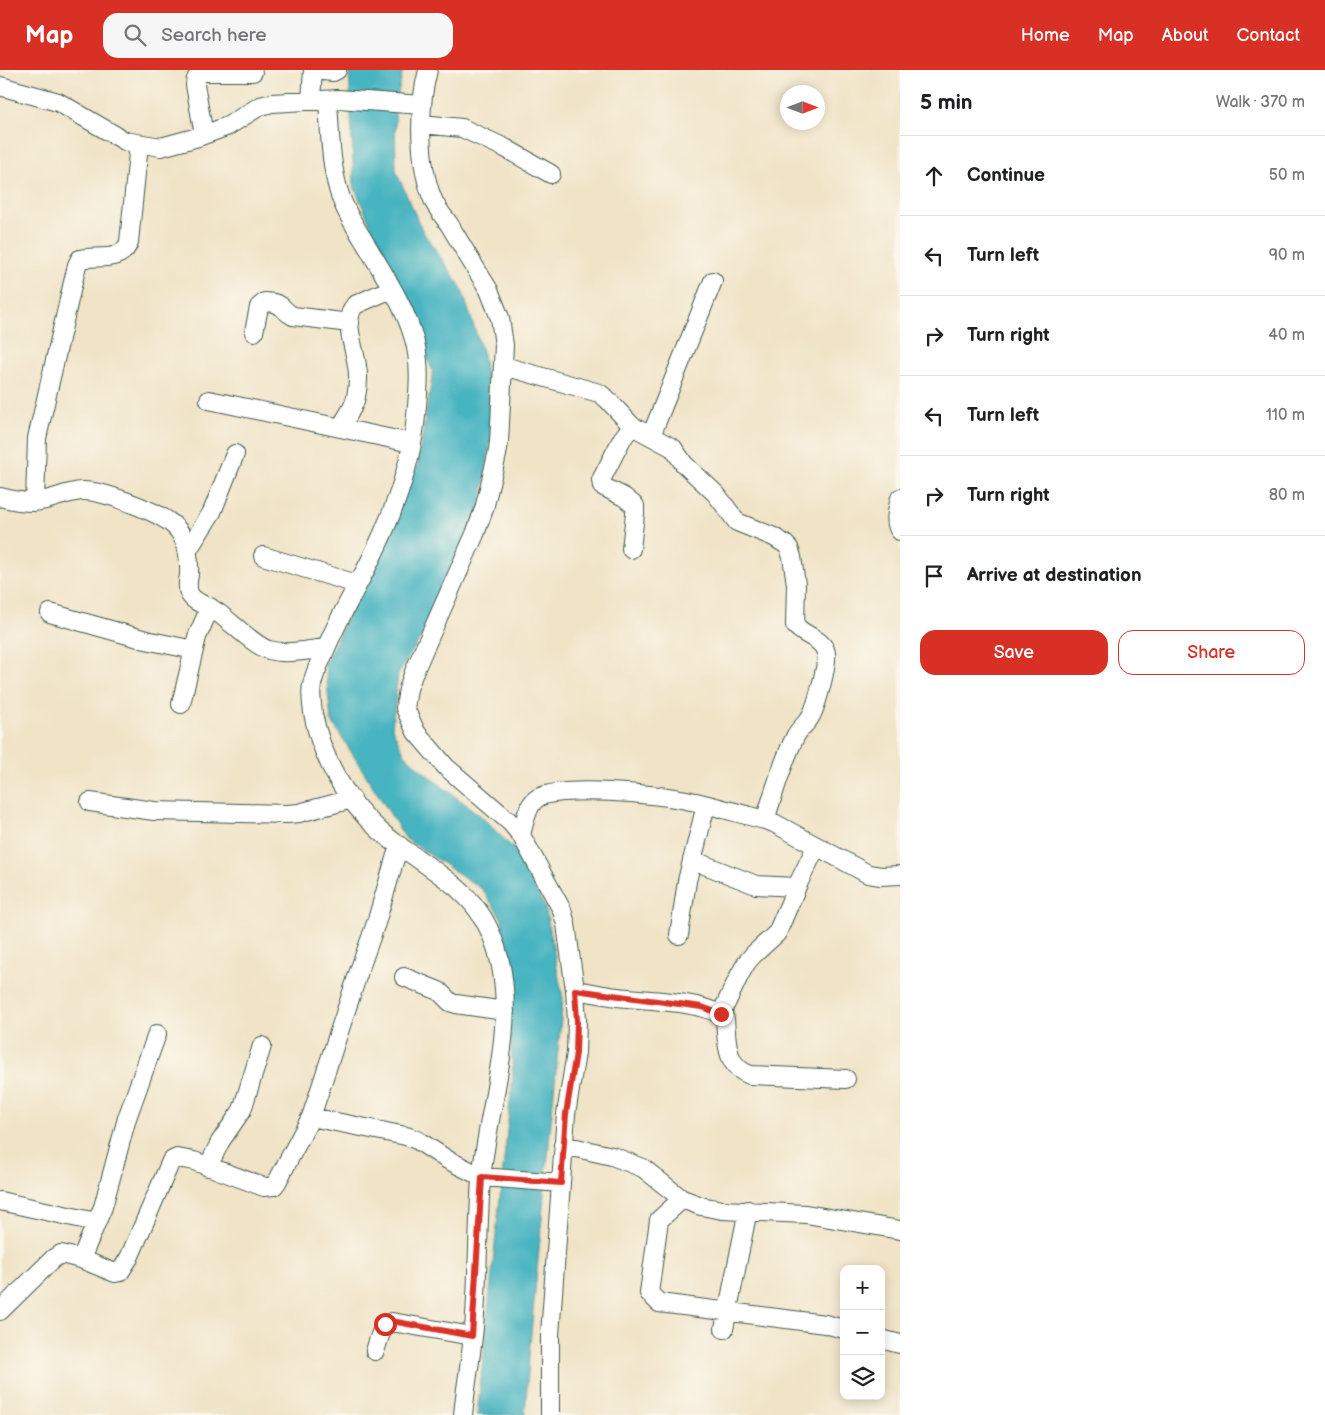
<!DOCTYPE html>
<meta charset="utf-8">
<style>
body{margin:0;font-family:"Balsamiq Sans",sans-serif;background:#f6f6f6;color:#202124}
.controls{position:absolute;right:15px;bottom:15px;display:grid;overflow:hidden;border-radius:10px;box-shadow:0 2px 12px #0003}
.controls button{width:45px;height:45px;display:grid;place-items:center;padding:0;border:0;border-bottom:1px solid #e0e0e0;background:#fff;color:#202124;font:25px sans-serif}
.compass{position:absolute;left:780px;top:15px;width:45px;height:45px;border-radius:50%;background:#fff;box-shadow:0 2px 12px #0003;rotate:90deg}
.stop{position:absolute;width:15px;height:15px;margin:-11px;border:4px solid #d93025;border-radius:50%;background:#fff}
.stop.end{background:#d93025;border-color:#fff;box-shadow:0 1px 5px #0008}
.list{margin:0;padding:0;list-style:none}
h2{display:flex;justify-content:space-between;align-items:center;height:65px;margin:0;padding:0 20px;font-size:21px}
h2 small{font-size:16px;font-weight:400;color:#757577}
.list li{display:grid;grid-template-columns:32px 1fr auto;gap:15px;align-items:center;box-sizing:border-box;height:80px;padding:0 20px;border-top:1px solid #e0e0e0}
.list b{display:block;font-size:19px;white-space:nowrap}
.list em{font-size:16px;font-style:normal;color:#757577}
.actions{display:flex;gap:10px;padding:15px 20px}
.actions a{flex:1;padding:11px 0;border:1px solid #d93025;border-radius:15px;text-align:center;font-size:18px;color:#d93025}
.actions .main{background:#d93025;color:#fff}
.icon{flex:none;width:28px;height:28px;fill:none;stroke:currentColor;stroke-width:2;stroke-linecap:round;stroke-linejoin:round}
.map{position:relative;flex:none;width:900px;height:1345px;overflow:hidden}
header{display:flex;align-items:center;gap:30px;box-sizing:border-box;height:70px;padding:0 25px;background:#d93025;color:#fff}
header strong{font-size:24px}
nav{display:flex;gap:28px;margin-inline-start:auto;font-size:18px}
.search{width:350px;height:45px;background:#f6f6f6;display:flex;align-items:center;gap:12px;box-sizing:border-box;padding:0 18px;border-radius:15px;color:#757577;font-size:19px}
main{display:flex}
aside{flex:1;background:#fff}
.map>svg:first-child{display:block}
.water{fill:#46b4c1;stroke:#32787a}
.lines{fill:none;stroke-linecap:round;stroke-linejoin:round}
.minor-casing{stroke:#3e564a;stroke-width:20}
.minor{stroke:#fff;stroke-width:18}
.route{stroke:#d93025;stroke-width:6}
</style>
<header>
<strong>Map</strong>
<div class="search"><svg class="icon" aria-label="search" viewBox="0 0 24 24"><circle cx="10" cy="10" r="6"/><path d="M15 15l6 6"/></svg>Search here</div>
<nav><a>Home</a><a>Map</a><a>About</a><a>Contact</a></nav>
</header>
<main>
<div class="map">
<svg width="900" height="1345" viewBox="0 0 900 1345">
<rect width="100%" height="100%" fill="#fbf7ec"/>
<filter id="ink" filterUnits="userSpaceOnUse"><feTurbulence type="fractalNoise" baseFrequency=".02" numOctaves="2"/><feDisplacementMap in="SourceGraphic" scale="10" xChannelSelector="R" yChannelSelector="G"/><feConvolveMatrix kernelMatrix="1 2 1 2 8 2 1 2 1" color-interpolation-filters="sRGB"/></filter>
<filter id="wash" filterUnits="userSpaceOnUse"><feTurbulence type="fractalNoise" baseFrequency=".0096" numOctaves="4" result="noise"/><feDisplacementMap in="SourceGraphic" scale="20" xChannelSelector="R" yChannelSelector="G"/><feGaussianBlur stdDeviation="1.12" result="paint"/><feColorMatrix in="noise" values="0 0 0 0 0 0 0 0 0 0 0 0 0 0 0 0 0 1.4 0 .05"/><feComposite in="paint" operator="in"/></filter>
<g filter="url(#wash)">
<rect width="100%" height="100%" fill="#f0e3c6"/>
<!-- water -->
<path class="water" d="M 349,0 L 403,0 L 395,37 L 396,101 L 423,162 L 461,217 L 483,284 L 493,354 L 479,447 L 424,562 L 398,605 L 392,658 L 405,685 L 430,707 L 481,746 L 515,780 L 545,837 L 563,928 L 530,1274 L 525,1345 L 477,1345 L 513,1004 L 502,849 L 482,819 L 406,769 L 331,650 L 325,594 L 417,397 L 433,302 L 354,116 Z"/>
</g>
<g filter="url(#ink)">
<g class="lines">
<!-- minor casing -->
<g class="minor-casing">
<path id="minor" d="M 428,0 C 418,38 418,96 434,132 C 438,140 444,147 449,154 C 462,176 475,198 489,220 L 500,248 L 504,275 L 499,372 L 497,385 L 484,439 L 475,464 L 414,602 L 408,619 L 405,638 L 416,662 L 446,697 L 511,753 L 521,765 L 562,840 L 566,854 L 575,920 L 577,951 L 576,983 L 566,1044 L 561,1113 L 550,1265 L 550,1345
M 0,16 L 58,32 L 125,71 L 161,77 L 198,67 L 228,56 L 260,36 L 272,33 L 338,29 L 422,35
M 311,30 L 313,0 L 333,2 L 337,0
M 328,30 C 330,60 330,93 339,122 C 346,145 361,165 373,186 C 388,211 406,240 414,269 C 422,297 418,327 415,355 C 409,402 391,449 370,491 C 354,523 335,554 322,588 C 318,596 314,605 312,615 C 310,624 312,634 313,643 C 321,687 346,731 379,760 C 390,770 402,778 414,786 C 439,804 466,820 483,848 C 529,926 489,1026 481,1109 C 478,1154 478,1200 475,1245 C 473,1278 466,1312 463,1345
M 422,54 L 462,58 L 505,78 L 551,104
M 204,65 L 195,15 C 195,8 197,5 203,2 L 253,2
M 254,262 L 259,237 L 265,232 C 286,233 279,239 293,246 L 350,253
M 504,296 L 599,323 L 607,329 L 632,356 L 673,378 L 684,394 L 716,424 L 737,452 L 774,467 L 785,474 L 789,478 L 792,487 L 796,514 L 795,555 C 803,566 823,568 826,583 C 828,594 816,640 809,649 C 805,655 798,660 795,667 C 782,693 774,723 765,750
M 209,330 L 411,373
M 340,358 C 346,348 354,338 356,327 C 358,317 359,306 357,296 C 355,278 342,250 355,235 L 391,219
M 651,366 L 713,211
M 0,427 C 11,430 23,432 34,432 C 50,431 66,422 82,421 C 102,420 152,440 168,451 C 187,463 190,485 189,505 C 188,510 187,518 189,523 C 193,533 209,536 217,542 C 230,551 256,577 269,580 C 286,585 308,580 326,578
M 900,428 C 898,438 893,452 900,461
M 35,432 L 37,368 L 77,195 L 80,189 C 97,185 122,193 129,172 L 139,74
M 631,479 L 635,444 L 635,436 L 624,427 L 602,416 L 601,410 L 622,369 L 632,356
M 188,480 L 212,442 L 235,384
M 263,486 L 357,514
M 50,543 L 146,570 L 194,580
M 181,634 L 197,567 L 210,537
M 90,732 L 154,741 L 287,744 L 299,743 L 352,729
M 521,765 C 524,754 527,737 535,730 C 552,713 666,725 691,731 C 716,736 740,744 765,750 L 774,753 L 868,804 L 881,806 L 900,805
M 692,790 L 756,815 L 796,817
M 679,865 L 687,811 L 706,735
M 404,907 L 439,921 L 450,932 L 456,934 L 505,941
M 575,920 C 589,922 603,925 617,927 C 641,930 710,931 725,949 C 727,971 725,996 750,1005 L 846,1009
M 721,944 L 740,904 L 747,892 L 754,884 L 777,863 L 798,814 L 816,777
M 311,1047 L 406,1066 L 417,1070 L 448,1090 L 482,1107 L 561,1113
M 563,1075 L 612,1086 L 643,1098 L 682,1129 L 701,1136 L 722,1140 L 806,1144 L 900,1160
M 208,1097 L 220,1072 L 242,1040 L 262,976
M 682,1129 L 659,1150 L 649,1223 L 659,1233 L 825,1254 L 844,1259
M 0,1131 L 96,1152
M 81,1189 L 103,1137 L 127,1048 L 157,964
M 0,1241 L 54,1188 L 61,1184 L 81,1189 L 115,1203 L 120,1202 L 129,1188 L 171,1091 L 177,1088 L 194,1091 L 264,1117 L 274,1116 L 277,1112 L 311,1047 L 359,901 L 376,853 L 399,775
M 724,1259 L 748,1140
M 881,1269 L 900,1274
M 375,1281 C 379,1270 380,1257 392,1252 L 472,1266"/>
</g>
<!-- minor -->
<use href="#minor" class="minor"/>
</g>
</g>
<g class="lines" filter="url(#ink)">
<!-- route -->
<path class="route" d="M 385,1254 L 392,1252 L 397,1252 L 472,1266 L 482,1107 L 561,1113 L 566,1044 L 576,983 L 577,951 L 575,920 L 702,937 L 721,944"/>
</g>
</svg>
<div class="controls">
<button>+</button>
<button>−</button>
<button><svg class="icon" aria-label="layers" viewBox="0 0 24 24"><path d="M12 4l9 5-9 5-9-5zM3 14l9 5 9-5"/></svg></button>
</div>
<svg class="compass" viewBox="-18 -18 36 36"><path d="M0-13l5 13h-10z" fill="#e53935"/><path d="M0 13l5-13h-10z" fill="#757577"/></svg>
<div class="stop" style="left:385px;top:1254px"></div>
<div class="stop end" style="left:721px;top:944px"></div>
</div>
<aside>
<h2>5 min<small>Walk · 370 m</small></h2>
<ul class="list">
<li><svg class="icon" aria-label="ahead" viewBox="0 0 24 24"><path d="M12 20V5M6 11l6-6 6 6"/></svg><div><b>Continue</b></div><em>50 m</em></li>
<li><svg class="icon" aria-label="left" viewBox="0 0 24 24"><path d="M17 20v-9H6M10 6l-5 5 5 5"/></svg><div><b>Turn left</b></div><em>90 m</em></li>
<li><svg class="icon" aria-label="right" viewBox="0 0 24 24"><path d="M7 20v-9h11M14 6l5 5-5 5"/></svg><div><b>Turn right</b></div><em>40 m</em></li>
<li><svg class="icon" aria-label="left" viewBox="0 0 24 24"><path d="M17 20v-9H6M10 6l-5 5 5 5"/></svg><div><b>Turn left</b></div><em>110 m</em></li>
<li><svg class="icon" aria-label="right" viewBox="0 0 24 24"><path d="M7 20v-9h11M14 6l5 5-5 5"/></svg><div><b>Turn right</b></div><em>80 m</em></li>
<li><svg class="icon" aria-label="arrive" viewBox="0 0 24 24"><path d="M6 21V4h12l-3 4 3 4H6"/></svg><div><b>Arrive at destination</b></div></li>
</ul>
<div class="actions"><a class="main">Save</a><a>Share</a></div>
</aside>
</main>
